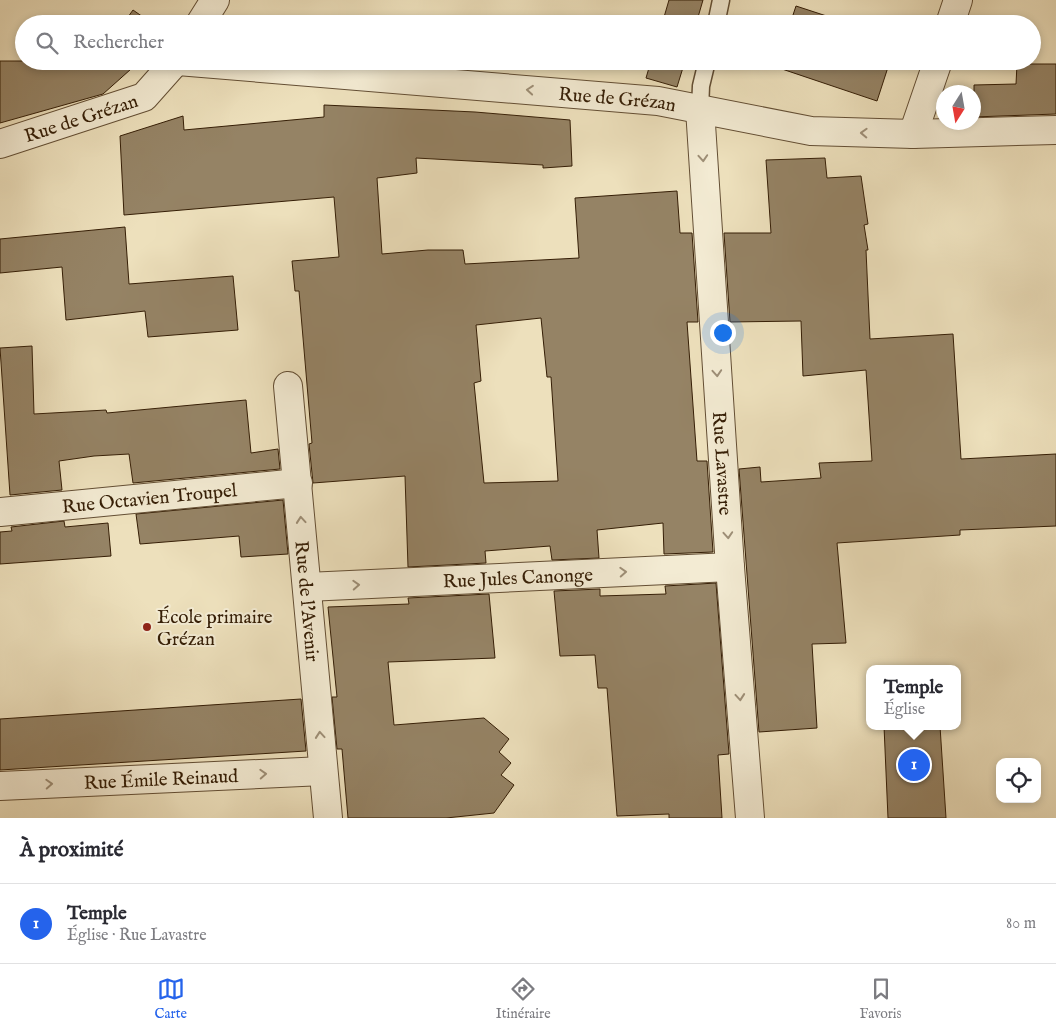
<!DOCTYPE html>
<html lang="fr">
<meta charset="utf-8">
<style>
body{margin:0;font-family:"IM FELL English",serif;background:#f2f2f3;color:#2b2b33}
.controls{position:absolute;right:15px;bottom:15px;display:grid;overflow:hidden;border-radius:10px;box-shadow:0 2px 8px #0003}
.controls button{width:45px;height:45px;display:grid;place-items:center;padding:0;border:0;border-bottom:1px solid #e1e1e2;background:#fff;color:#2b2b33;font:25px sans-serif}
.compass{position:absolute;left:936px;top:85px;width:45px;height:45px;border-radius:50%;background:#fff;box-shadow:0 2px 8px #0003;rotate:191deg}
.you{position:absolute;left:722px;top:332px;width:18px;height:18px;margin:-12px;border:4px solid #fff;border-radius:50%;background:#1a73e8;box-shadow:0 0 0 8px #1a73e833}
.badge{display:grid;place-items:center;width:32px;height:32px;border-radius:50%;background:#2563eb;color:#fff;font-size:16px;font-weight:700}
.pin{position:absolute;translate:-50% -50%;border:2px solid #fff;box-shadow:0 1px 5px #0006}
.popup{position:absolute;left:866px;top:665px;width:95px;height:65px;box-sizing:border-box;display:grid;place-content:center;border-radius:10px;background:#fff;filter:drop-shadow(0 1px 4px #0005);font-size:16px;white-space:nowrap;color:#7c7c81}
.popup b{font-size:19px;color:#2b2b33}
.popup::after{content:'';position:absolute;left:50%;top:100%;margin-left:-10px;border:10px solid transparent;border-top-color:#fff}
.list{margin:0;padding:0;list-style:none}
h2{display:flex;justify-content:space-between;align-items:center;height:65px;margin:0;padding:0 20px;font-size:21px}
h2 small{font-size:16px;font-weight:400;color:#7c7c81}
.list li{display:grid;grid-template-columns:32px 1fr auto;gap:15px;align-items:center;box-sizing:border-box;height:80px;padding:0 20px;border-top:1px solid #e1e1e2}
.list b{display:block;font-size:19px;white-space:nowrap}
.list p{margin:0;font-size:16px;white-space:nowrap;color:#7c7c81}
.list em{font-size:16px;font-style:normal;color:#7c7c81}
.icon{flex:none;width:28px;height:28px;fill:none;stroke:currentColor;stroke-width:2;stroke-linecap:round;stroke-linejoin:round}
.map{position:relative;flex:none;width:1056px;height:818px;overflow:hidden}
.search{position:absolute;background:#fff;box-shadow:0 2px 8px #0003;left:15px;right:15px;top:15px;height:55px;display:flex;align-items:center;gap:12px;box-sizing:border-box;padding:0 18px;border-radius:28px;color:#7c7c81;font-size:19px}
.sheet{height:145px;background:#fff}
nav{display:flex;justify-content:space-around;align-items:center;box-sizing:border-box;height:70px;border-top:1px solid #e1e1e2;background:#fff;font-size:14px;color:#7c7c81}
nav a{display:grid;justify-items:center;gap:2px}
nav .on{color:#2563eb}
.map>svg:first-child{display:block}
.building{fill:#958365;stroke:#351e06;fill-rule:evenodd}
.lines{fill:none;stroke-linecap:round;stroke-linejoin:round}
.service-casing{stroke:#634e34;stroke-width:19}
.minor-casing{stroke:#634e34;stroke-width:30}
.tertiary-casing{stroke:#634e34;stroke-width:30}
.service{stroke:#f3ebd3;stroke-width:16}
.minor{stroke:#f3ebd3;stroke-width:28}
.tertiary{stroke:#f3ebd3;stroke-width:28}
.oneway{stroke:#9e8f77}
.poi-dot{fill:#8f2418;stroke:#f3ebd3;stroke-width:2}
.labels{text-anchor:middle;stroke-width:4;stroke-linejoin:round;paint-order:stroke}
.street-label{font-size:19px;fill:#351e06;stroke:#f3ebd3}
.poi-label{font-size:19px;fill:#351e06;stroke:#f3ebd3;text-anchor:start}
</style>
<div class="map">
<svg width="1056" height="818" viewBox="0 0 1056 818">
<rect width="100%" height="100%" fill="#ede0bc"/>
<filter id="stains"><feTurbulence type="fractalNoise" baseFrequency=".004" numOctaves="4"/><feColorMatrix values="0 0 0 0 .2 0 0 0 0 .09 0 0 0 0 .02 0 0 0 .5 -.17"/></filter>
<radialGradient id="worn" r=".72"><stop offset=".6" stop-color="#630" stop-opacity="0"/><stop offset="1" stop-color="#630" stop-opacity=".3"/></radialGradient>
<!-- building -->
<path class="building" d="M 669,0 L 703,0 L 696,24 L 662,24 Z
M 796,6 L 851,24 L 790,24 Z
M 133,10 L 153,24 L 123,24 Z
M 0,61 L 140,61 L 103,94 L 0,123 Z
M 651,61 L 685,61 L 677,87 L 646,78 Z
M 778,61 L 890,61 L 877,101 L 776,67 Z
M 1017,64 L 1056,64 L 1056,114 L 974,117 L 974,85 L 1016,84 Z
M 324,105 L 475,112 L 570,120 L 572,166 L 543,168 L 543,165 L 416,158 L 417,173 L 377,178 L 382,254 L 428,250 L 463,250 L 465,264 L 579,258 L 575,198 L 677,191 L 680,233 L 692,233 L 698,322 L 687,322 L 697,461 L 707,461 L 713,552 L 664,554 L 663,523 L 597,530 L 599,558 L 552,560 L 550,546 L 485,551 L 486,563 L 408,567 L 405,476 L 313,483 L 309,444 L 312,443 L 299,291 L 295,291 L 292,261 L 339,257 L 334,197 L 124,215 L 120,136 L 183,116 L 184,130 L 324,117 ZM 541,318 L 547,377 L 551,377 L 558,481 L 484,483 L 474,383 L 481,381 L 476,325 Z
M 825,158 L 827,178 L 861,176 L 868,224 L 864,225 L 868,250 L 866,250 L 870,339 L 953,334 L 961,459 L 1056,454 L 1056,526 L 960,530 L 960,535 L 837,543 L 846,643 L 812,644 L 817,728 L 759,732 L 739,469 L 760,467 L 761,482 L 821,478 L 819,463 L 872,461 L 866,370 L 803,376 L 801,321 L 730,322 L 724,233 L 771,233 L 766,160 Z
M 125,227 L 129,284 L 233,276 L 238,330 L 148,337 L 145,311 L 66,320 L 62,267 L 0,273 L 0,239 Z
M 32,346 L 34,414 L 106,410 L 107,413 L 246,400 L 251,453 L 278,449 L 280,469 L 133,483 L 129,454 L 94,456 L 59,461 L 62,490 L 10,495 L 0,348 Z
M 283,500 L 288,554 L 241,557 L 239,536 L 140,544 L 136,514 Z
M 64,521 L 65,527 L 108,523 L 111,556 L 0,564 L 0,532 L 12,531 L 11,527 Z
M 716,583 L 729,754 L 718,755 L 722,818 L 669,818 L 669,814 L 617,816 L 607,688 L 598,688 L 595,655 L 560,656 L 554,591 L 600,589 L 600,596 L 666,594 L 665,586 Z
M 489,594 L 495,658 L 388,662 L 394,725 L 484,718 L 509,739 L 499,752 L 511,763 L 501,775 L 514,785 L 494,813 L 446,818 L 348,818 L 342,749 L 337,749 L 332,697 L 337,697 L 328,607 L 409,604 L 408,598 Z
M 301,699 L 306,751 L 0,770 L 0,719 Z
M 884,726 L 940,726 L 946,818 L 888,818 Z"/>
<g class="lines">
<!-- service casing -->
<g class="service-casing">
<path id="service" d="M 716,24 L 721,0
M 700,109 L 701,86 L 707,61"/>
</g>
<!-- minor casing -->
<g class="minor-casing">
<g id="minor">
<path d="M 200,24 L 215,0"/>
<path d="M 950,24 L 958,0"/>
<path id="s1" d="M 700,109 L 730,567 L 750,818"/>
<path d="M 913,134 L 938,61"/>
<path id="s2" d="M 288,386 L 328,818"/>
<path id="s3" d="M 0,512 L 298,483"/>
<path id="s4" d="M 307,587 L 730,567"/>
<path id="s5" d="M 0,786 L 323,771"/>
</g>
</g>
<!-- tertiary casing -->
<g class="tertiary-casing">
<g id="tertiary">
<path id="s6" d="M 178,61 L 658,101 L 811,131 L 913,134 L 1056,130"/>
<path id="s7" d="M 0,144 L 144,97 L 176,61"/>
</g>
</g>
<!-- service -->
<use href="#service" class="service"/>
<!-- minor -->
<use href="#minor" class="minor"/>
<!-- tertiary -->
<use href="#tertiary" class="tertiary"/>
</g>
<!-- one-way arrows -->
<defs><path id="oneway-chevron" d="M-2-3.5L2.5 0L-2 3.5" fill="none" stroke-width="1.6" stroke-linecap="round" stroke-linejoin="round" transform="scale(1.25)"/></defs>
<g class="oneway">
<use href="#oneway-chevron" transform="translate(530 90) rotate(-175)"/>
<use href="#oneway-chevron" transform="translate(864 133) rotate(-178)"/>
<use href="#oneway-chevron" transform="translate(703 158) rotate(86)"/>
<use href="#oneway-chevron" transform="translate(717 373) rotate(86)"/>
<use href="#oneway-chevron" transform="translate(301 520) rotate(-95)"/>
<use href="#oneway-chevron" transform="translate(728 535) rotate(86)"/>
<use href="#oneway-chevron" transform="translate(623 572) rotate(-3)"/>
<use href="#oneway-chevron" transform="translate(356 585) rotate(-3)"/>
<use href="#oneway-chevron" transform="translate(740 697) rotate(85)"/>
<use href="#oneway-chevron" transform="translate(320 735) rotate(-95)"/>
<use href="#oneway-chevron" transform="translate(263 774) rotate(-3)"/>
<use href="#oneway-chevron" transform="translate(49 784) rotate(-3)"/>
</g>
<!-- markers -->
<circle class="poi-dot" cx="147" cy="627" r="5"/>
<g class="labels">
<!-- street labels -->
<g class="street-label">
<text dy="7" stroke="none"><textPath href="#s6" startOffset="441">Rue de Grézan</textPath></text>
<text dy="7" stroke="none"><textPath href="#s7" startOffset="85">Rue de Grézan</textPath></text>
<text dy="7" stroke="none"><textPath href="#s1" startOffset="355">Rue Lavastre</textPath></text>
<text dy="7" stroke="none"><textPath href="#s3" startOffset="150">Rue Octavien Troupel</textPath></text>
<text dy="7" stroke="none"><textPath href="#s4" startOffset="211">Rue Jules Canonge</textPath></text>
<text dy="7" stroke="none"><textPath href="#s2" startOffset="216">Rue de l'Avenir</textPath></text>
<text dy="7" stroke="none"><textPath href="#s5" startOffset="161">Rue Émile Reinaud</textPath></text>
</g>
<!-- poi labels -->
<g class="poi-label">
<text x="157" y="623">École primaire<tspan x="157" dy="22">Grézan</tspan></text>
</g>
</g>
<rect width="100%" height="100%" filter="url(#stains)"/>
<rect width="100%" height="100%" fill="url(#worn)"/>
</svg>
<div class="controls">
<button><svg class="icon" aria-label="locate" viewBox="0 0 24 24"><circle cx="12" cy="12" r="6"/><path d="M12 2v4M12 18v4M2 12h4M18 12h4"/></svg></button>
</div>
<svg class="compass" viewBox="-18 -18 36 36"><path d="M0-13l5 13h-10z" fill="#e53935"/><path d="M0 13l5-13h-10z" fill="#7c7c81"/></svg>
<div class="you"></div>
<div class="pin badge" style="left:914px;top:765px">1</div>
<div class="popup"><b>Temple</b>Église</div>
<div class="search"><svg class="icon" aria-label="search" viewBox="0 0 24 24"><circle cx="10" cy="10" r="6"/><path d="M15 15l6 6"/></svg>Rechercher</div>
</div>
<section class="sheet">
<h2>À proximité<small></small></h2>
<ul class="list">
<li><span class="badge">1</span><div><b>Temple</b><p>Église · Rue Lavastre</p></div><em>80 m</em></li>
</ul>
</section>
<nav>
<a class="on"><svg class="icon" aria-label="map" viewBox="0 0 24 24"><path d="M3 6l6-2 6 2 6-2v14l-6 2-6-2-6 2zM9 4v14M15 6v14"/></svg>Carte</a>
<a><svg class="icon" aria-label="directions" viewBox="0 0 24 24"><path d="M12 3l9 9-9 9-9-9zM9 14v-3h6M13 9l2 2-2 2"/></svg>Itinéraire</a>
<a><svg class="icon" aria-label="saved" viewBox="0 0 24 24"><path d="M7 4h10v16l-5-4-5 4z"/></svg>Favoris</a>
</nav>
